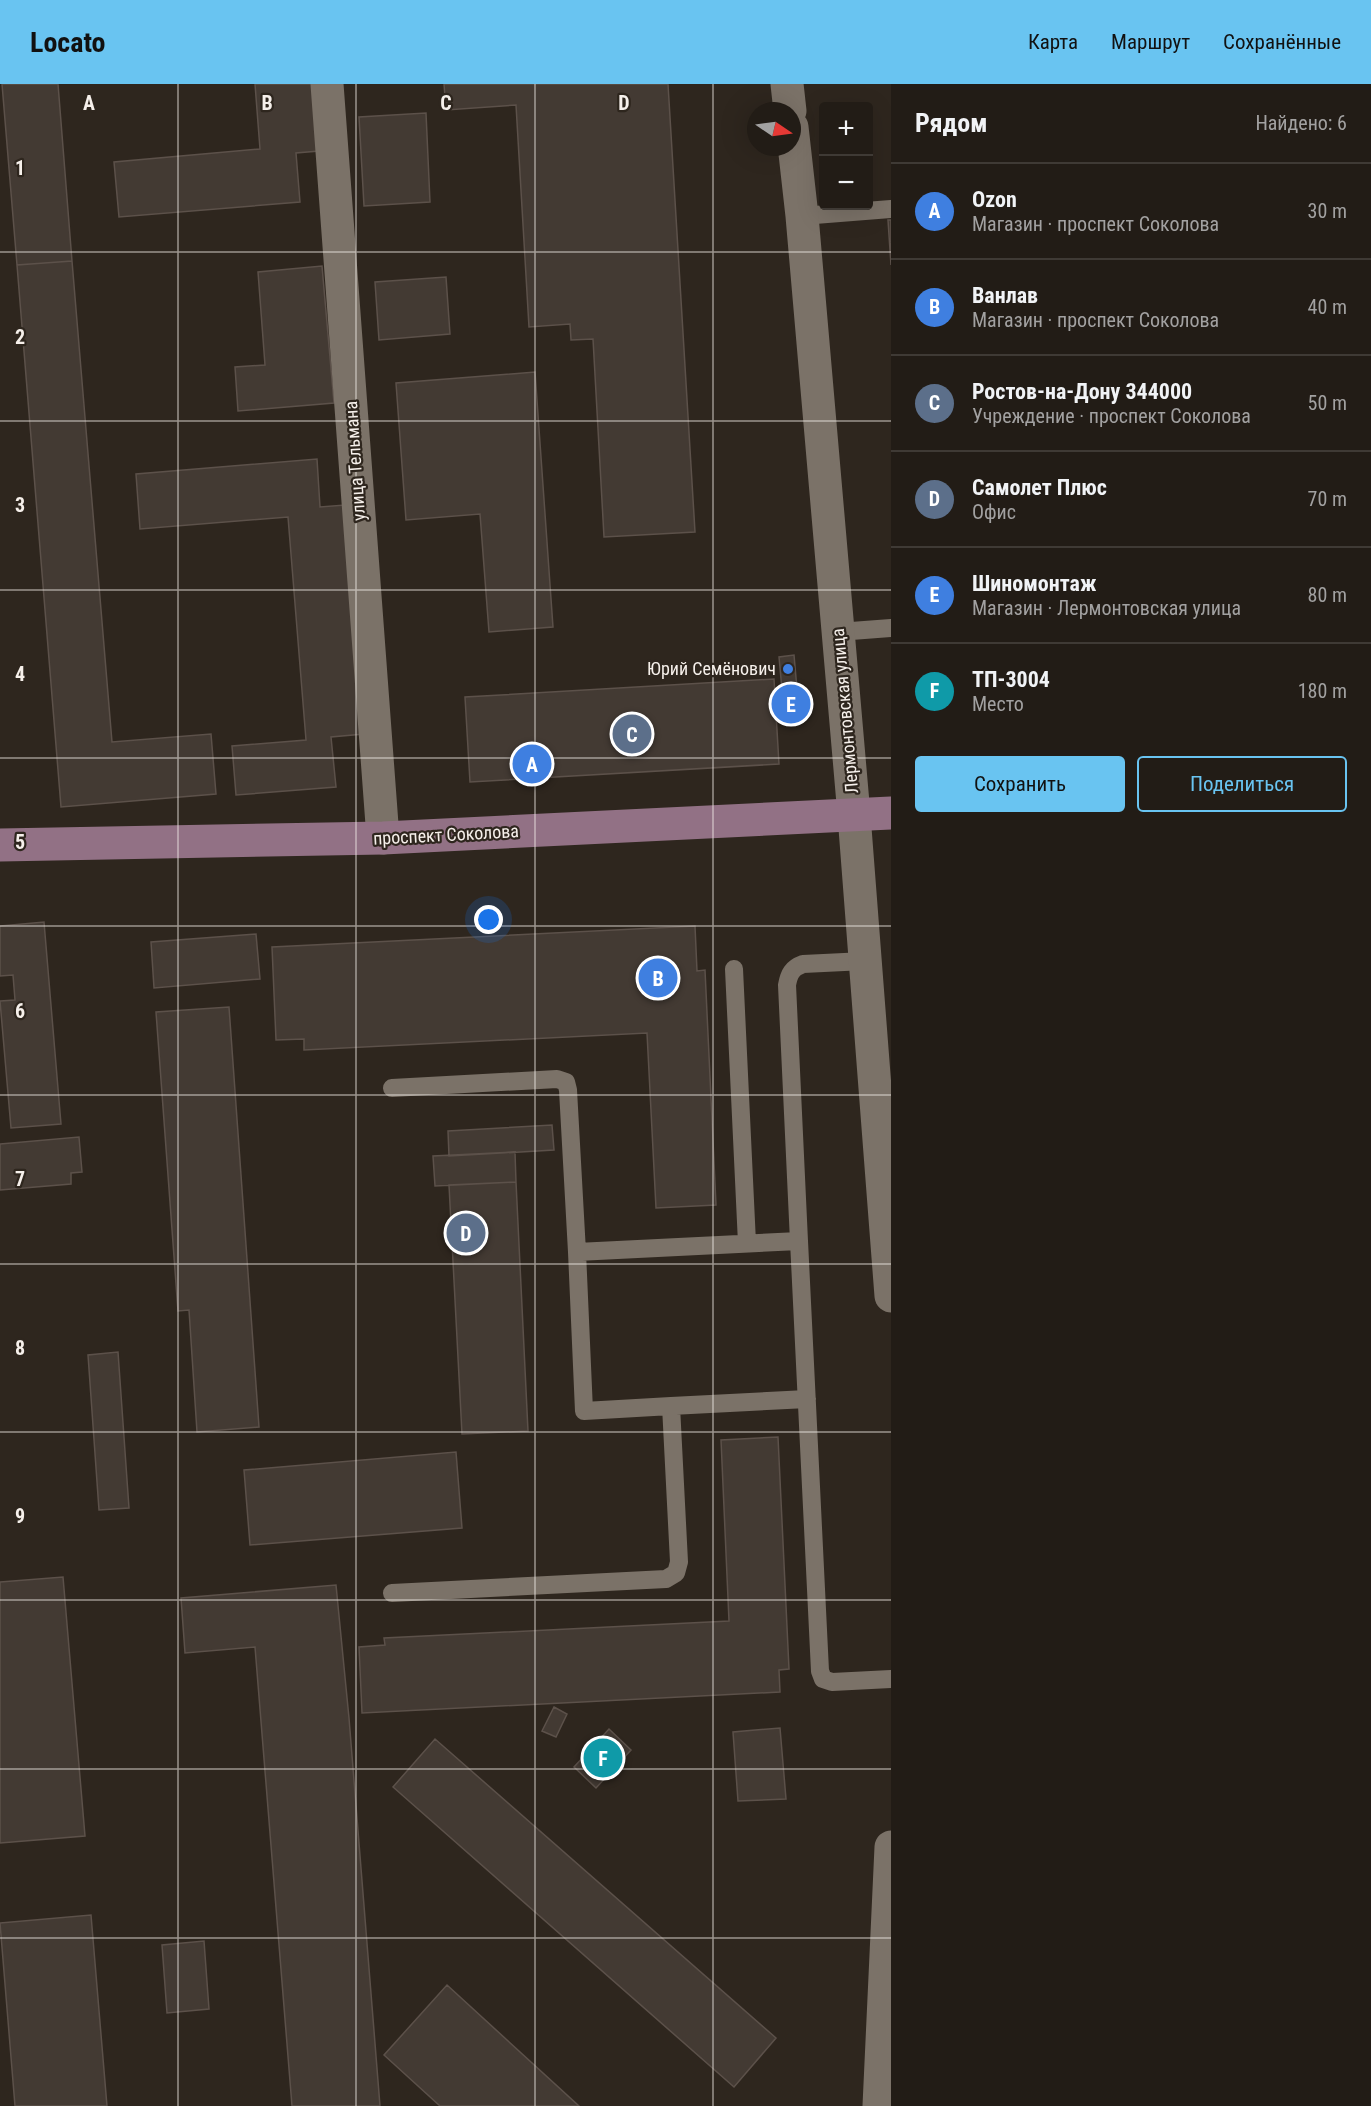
<!DOCTYPE html>
<html lang="ru">
<meta charset="utf-8">
<style>
body{margin:0;font-family:"Roboto Condensed",sans-serif;background:#2a251f;color:#f1f3f6}
.controls{position:absolute;right:18px;top:18px;display:grid;overflow:hidden;border-radius:6px;box-shadow:0 6px 24px #0002}
.controls button{width:54px;height:54px;display:grid;place-items:center;padding:0;border:0;border-bottom:2px solid #3f3a35;background:#221c16;color:#f1f3f6;font:30px sans-serif}
.compass{position:absolute;left:747px;top:18px;width:54px;height:54px;border-radius:50%;background:#221c16;box-shadow:0 6px 24px #0002;rotate:103deg}
.you{position:absolute;left:489px;top:836px;width:21px;height:21px;margin:-15px;border:4px solid #fff;border-radius:50%;background:#1a73e8;box-shadow:0 0 0 9px #1a73e833}
.badge{display:grid;place-items:center;width:39px;height:39px;border-radius:50%;background:#69c4f1;color:#fff;font-size:20px;font-weight:700}
.pin{position:absolute;translate:-50% -50%;border:3px solid #fff;box-shadow:0 2px 6px #0006}
.list{margin:0;padding:0;list-style:none}
h2{display:flex;justify-content:space-between;align-items:center;height:78px;margin:0;padding:0 24px;font-size:26px}
h2 small{font-size:20px;font-weight:400;color:#a2a1a1}
.list li{display:grid;grid-template-columns:39px 1fr auto;gap:18px;align-items:center;box-sizing:border-box;height:96px;padding:0 24px;border-top:2px solid #3f3a35}
.list b{display:block;font-size:22px;white-space:nowrap}
.list p{margin:0;font-size:20px;white-space:nowrap;color:#a2a1a1}
.list em{font-size:20px;font-style:normal;color:#a2a1a1}
.actions{display:flex;gap:12px;padding:18px 24px}
.actions a{flex:1;padding:14px 0;border:2px solid #69c4f1;border-radius:6px;text-align:center;font-size:21px;color:#69c4f1}
.actions .main{background:#69c4f1;color:#111}
.map{position:relative;flex:none;width:891px;height:2022px;overflow:hidden}
header{display:flex;align-items:center;gap:36px;box-sizing:border-box;height:84px;padding:0 30px;background:#69c4f1;color:#111}
header strong{font-size:28px}
nav{display:flex;gap:33px;margin-inline-start:auto;font-size:21px}
main{display:flex}
aside{flex:1;background:#221c16}
.map>svg:first-child{display:block}
.building{fill:#433a33;stroke:#5c514a;stroke-width:1.5}
.lines{fill:none;stroke-linecap:round;stroke-linejoin:round}
.service{stroke:#7b7268;stroke-width:18}
.minor{stroke:#7b7268;stroke-width:33}
.secondary{stroke:#927185;stroke-width:33}
.grid{fill:none;stroke:#f6f0eb;stroke-width:1.5;stroke-opacity:0.55}
.shop-dot{fill:#3f7fe0;stroke:#2e261e;stroke-width:2}
.labels{text-anchor:middle;stroke-width:4.5;stroke-linejoin:round;paint-order:stroke}
.street-label{font-size:18px;fill:#f6f0eb;stroke:#2e261e}
.poi-label{font-size:18px;fill:#f6f0eb;stroke:#2e261e;text-anchor:end}
.grid-label{font-size:20px;text-anchor:middle;font-weight:bold;fill:#f6f0eb;stroke:#2e261e;stroke-width:4.5;stroke-linejoin:round;paint-order:stroke}
</style>
<header>
<strong>Locato</strong>
<nav><a>Карта</a><a>Маршрут</a><a>Сохранённые</a></nav>
</header>
<main>
<div class="map">
<svg width="891" height="2022" viewBox="0 0 891 2022">
<rect width="100%" height="100%" fill="#2e261e"/>
<!-- building -->
<path class="building" d="M 2,0 L 58,0 L 72,177 L 17,181 Z
M 255,0 L 313,0 L 319,67 L 296,69 L 300,118 L 119,133 L 114,78 L 260,65 Z
M 444,0 L 668,0 L 695,448 L 604,453 L 593,255 L 571,256 L 570,240 L 529,243 L 516,21 L 446,26 Z
M 426,29 L 430,118 L 364,122 L 359,33 Z
M 888,136 L 891,136 L 891,181 Z
M 72,177 L 112,658 L 211,650 L 216,710 L 61,723 L 17,181 Z
M 322,182 L 334,319 L 238,327 L 235,283 L 265,281 L 258,188 Z
M 446,193 L 450,250 L 379,256 L 375,198 Z
M 535,288 L 553,543 L 489,548 L 480,430 L 406,436 L 396,299 Z
M 317,375 L 320,423 L 345,421 L 364,650 L 331,653 L 336,703 L 236,711 L 232,662 L 306,656 L 288,433 L 140,445 L 136,390 Z
M 794,571 L 797,605 L 782,606 L 779,573 Z
M 774,595 L 779,680 L 470,698 L 465,613 Z
M 797,605 L 799,634 L 785,635 L 782,607 Z
M 44,838 L 61,1040 L 11,1044 L 0,917 L 15,916 L 13,891 L 0,892 L 0,842 Z
M 695,842 L 697,887 L 705,886 L 716,1121 L 656,1124 L 647,949 L 304,966 L 304,955 L 276,956 L 272,863 Z
M 256,850 L 260,895 L 154,904 L 151,858 Z
M 229,923 L 259,1343 L 197,1348 L 189,1226 L 178,1227 L 156,928 Z
M 552,1041 L 554,1066 L 449,1072 L 448,1047 Z
M 79,1053 L 82,1088 L 71,1089 L 71,1100 L 0,1106 L 0,1060 Z
M 515,1068 L 516,1098 L 435,1102 L 433,1072 Z
M 516,1098 L 528,1347 L 462,1350 L 449,1101 Z
M 118,1268 L 129,1424 L 99,1426 L 88,1271 Z
M 778,1353 L 789,1585 L 779,1586 L 780,1608 L 362,1629 L 359,1563 L 385,1561 L 384,1554 L 729,1537 L 721,1356 Z
M 456,1368 L 462,1444 L 250,1461 L 244,1386 Z
M 63,1493 L 85,1752 L 0,1759 L 0,1498 Z
M 336,1501 L 349,1634 L 380,2022 L 292,2022 L 255,1563 L 185,1569 L 181,1514 Z
M 554,1623 L 567,1630 L 556,1653 L 542,1647 Z
M 780,1644 L 786,1715 L 738,1717 L 733,1648 Z
M 609,1645 L 631,1666 L 596,1704 L 574,1683 Z
M 435,1655 L 776,1954 L 734,2003 L 393,1703 Z
M 91,1831 L 107,2022 L 15,2022 L 0,1839 Z
M 204,1857 L 209,1925 L 167,1929 L 162,1861 Z
M 447,1901 L 579,2022 L 440,2022 L 384,1971 Z"/>
<g class="lines">
<!-- service -->
<path class="service" d="M 802,132 L 891,125
M 838,548 L 891,544
M 734,885 L 747,1159
M 392,1004 L 557,995 L 566,998 L 568,1006 L 577,1168 L 799,1157 L 787,901 C 789,890 792,884 803,880 L 865,877
M 799,1157 L 820,1587 L 823,1595 L 832,1598 L 891,1595
M 671,1322 L 807,1315
M 392,1509 L 666,1495 L 676,1489 L 679,1478 L 671,1322 L 584,1327 L 577,1168"/>
<!-- minor -->
<path class="minor" d="M 327,0 L 383,754
M 787,0 L 790,27
M 792,43 L 802,132 L 854,731 L 891,1212
M 879,2022 L 891,1763"/>
<!-- secondary -->
<path class="secondary" d="M 0,761 L 383,754 L 891,729"/>
</g>
<!-- grid -->
<path class="grid" d="M 178,0 L 178,2022M 356,0 L 356,2022M 535,0 L 535,2022M 713,0 L 713,2022M 0,168 L 891,168M 0,337 L 891,337M 0,506 L 891,506M 0,674 L 891,674M 0,842 L 891,842M 0,1011 L 891,1011M 0,1180 L 891,1180M 0,1348 L 891,1348M 0,1516 L 891,1516M 0,1685 L 891,1685M 0,1854 L 891,1854"/>
<!-- markers -->
<circle class="shop-dot" cx="788" cy="585" r="6"/>
<g class="labels">
<!-- street labels -->
<g class="street-label">
<text transform="translate(355 377) rotate(-94)" y="6">улица Тельмана</text>
<text transform="translate(845 627) rotate(-95)" y="6">Лермонтовская улица</text>
<text transform="translate(446 751) rotate(-3)" y="6">проспект Соколова</text>
</g>
<!-- poi labels -->
<g class="poi-label">
<text x="776" y="591">Юрий Семёнович</text>
</g>
</g>
<g class="grid-label">
<text x="89" y="26">A</text>
<text x="267" y="26">B</text>
<text x="446" y="26">C</text>
<text x="624" y="26">D</text>
<text x="20" y="91">1</text>
<text x="20" y="260">2</text>
<text x="20" y="428">3</text>
<text x="20" y="597">4</text>
<text x="20" y="765">5</text>
<text x="20" y="934">6</text>
<text x="20" y="1102">7</text>
<text x="20" y="1271">8</text>
<text x="20" y="1439">9</text>
</g>
</svg>
<div class="controls">
<button>+</button>
<button>−</button>
</div>
<svg class="compass" viewBox="-18 -18 36 36"><path d="M0-13l5 13h-10z" fill="#e53935"/><path d="M0 13l5-13h-10z" fill="#a2a1a1"/></svg>
<div class="you"></div>
<div class="pin badge" style="left:532px;top:680px;background:#3f7fe0">A</div>
<div class="pin badge" style="left:658px;top:894px;background:#3f7fe0">B</div>
<div class="pin badge" style="left:632px;top:650px;background:#5c6f8a">C</div>
<div class="pin badge" style="left:466px;top:1149px;background:#5c6f8a">D</div>
<div class="pin badge" style="left:791px;top:620px;background:#3f7fe0">E</div>
<div class="pin badge" style="left:603px;top:1674px;background:#0f9aa8">F</div>
</div>
<aside>
<h2>Рядом<small>Найдено: 6</small></h2>
<ul class="list">
<li><span class="badge" style="background:#3f7fe0">A</span><div><b>Ozon</b><p>Магазин · проспект Соколова</p></div><em>30 m</em></li>
<li><span class="badge" style="background:#3f7fe0">B</span><div><b>Ванлав</b><p>Магазин · проспект Соколова</p></div><em>40 m</em></li>
<li><span class="badge" style="background:#5c6f8a">C</span><div><b>Ростов-на-Дону 344000</b><p>Учреждение · проспект Соколова</p></div><em>50 m</em></li>
<li><span class="badge" style="background:#5c6f8a">D</span><div><b>Самолет Плюс</b><p>Офис</p></div><em>70 m</em></li>
<li><span class="badge" style="background:#3f7fe0">E</span><div><b>Шиномонтаж</b><p>Магазин · Лермонтовская улица</p></div><em>80 m</em></li>
<li><span class="badge" style="background:#0f9aa8">F</span><div><b>ТП-3004</b><p>Место</p></div><em>180 m</em></li>
</ul>
<div class="actions"><a class="main">Сохранить</a><a>Поделиться</a></div>
</aside>
</main>
